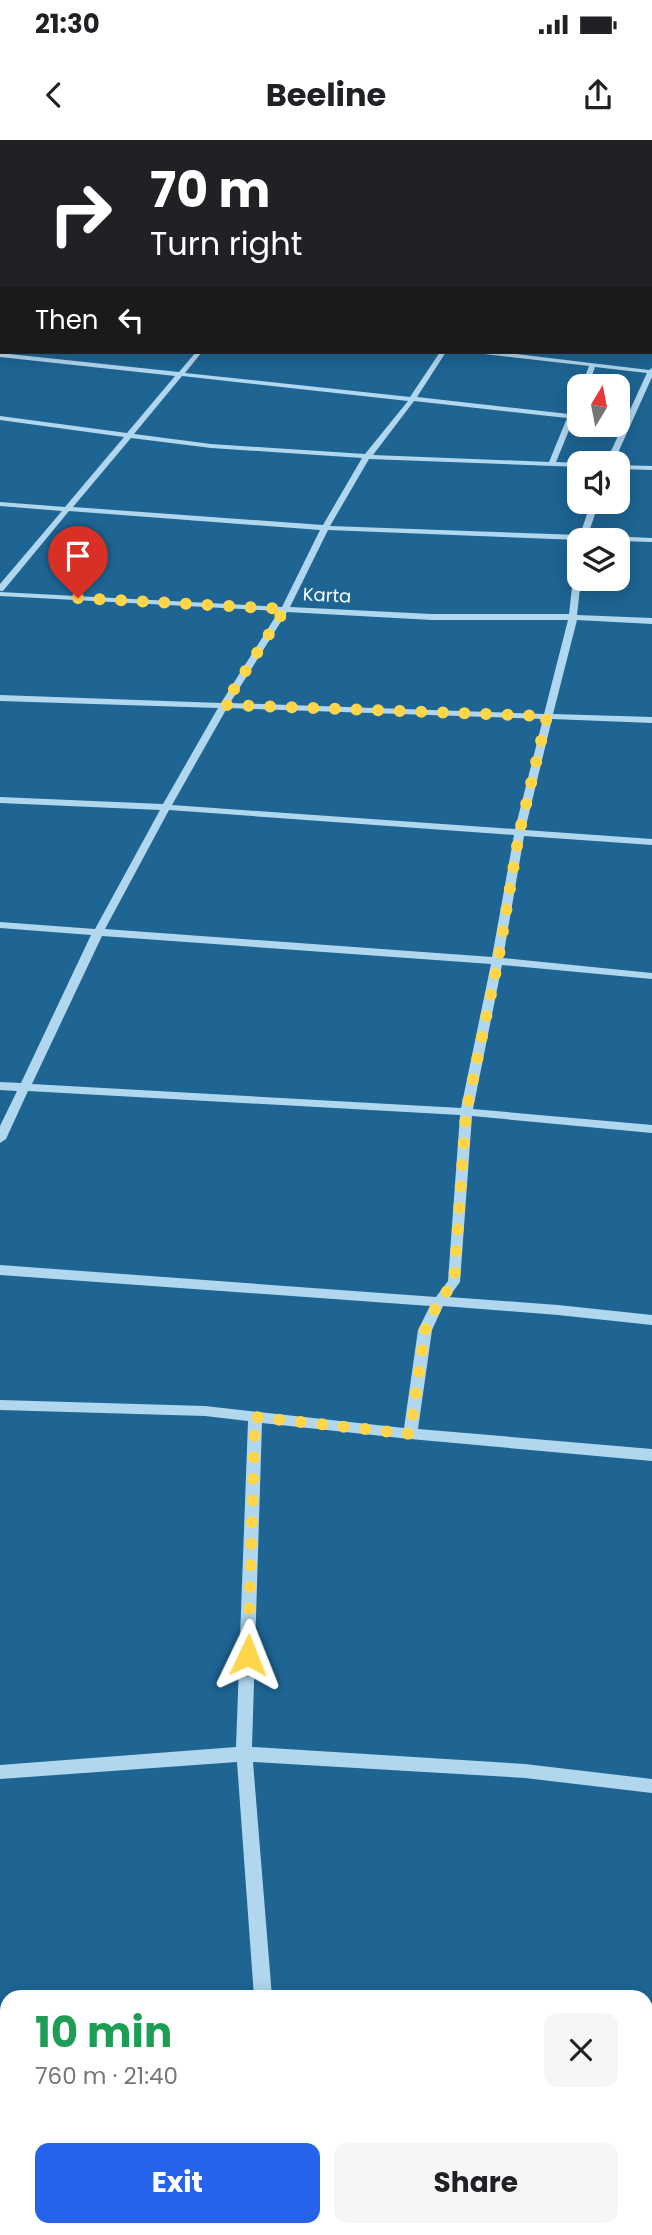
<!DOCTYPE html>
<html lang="en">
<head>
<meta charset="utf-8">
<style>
  body { margin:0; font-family:Poppins,sans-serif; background:#f6f6f6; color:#202124; height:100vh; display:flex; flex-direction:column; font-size:26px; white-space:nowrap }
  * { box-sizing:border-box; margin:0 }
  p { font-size:23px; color:#757577 }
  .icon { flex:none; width:38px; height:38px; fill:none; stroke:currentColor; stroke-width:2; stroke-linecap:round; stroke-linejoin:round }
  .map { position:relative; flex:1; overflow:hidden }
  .details { position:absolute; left:0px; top:1850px; width:653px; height:247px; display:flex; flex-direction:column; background:#fff; border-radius:21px 21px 0 0; box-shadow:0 4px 18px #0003 }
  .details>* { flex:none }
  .hud { position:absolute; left:0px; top:0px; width:653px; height:214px; box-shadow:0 4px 18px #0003; background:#202124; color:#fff; overflow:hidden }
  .needle { width:46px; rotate:10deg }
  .buttons { position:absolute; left:567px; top:234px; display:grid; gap:14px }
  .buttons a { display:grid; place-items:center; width:63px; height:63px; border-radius:14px; background:#fff; box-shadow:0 4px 18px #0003; font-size:35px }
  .pin { position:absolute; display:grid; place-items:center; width:60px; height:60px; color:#fff; margin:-72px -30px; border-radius:50% 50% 50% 0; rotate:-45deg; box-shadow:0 0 7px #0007 }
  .pin .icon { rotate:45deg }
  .me { position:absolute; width:77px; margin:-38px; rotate:2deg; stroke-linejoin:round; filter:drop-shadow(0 0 5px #0008) }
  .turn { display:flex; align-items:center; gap:24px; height:147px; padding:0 35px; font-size:32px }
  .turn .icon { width:91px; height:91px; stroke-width:2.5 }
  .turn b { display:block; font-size:49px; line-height:60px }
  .then { display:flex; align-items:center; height:66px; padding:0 35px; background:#0003; gap:14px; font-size:26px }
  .round { display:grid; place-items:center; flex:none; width:74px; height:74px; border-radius:14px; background:#f6f6f6 }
  .overview { display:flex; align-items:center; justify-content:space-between; height:119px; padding:0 35px }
  h1 { font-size:42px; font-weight:700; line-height:52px; color:#1e9e55 }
  .primary-button { display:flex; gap:14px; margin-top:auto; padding:14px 35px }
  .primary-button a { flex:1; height:80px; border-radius:14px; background:#2563eb; color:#fff; font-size:28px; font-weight:700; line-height:80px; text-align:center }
  .primary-button a+a { background:#f6f6f6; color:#202124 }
  .status { display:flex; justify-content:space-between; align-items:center; height:49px; padding:0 35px; background:#fff; direction:ltr }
  .status svg { height:19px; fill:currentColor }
  header { display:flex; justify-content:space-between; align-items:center; height:91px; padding:0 35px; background:#fff; font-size:32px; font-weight:700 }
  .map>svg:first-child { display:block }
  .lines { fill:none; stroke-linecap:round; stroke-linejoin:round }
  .minor { fill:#b1d7ee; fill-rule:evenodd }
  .route { stroke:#ffd54a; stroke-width:12; stroke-dasharray:0 21.6 }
  .labels { text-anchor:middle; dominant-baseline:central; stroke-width:5; stroke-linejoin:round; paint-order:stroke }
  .far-street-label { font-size:18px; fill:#fff; stroke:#1e6594 }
</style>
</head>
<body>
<div class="status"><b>21:30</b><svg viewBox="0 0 49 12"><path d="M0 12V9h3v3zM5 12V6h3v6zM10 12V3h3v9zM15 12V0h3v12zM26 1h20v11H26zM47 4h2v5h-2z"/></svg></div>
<header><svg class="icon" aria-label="back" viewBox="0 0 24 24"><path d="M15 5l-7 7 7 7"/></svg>Beeline<svg class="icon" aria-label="share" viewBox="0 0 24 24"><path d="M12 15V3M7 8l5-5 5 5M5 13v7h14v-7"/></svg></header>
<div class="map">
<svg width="652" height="2095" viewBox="0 0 652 2095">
  <rect width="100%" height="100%" fill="#1e6594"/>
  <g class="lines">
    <g class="minor">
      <path d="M 33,0 L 39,0 L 33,2 Z"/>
      <path d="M 210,0 L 216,0 L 209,2 Z"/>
      <path d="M 382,0 L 388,0 L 381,2 Z"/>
      <rect x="651" y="11" width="1" height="4"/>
      <rect x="0" y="20" width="2" height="4"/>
      <path d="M 2,41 L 2,46 L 0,47 L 0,42 Z"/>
      <rect x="651" y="46" width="1" height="4"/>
      <rect x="0" y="73" width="2" height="4"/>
      <rect x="651" y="77" width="1" height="4"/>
      <rect x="0" y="100" width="2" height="4"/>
      <rect x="651" y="108" width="1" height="5"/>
      <rect x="0" y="131" width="2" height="4"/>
      <rect x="651" y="143" width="1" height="4"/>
      <path d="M 0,161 L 2,162 L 2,166 L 0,165 Z"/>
      <rect x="651" y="199" width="1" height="5"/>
      <path d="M 196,212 L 202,212 L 185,233 L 410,257 L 440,212 L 446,212 L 417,257 L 569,274 L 576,258 L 579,256 L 579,266 L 556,322 L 582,323 L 579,324 L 579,327 L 369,319 L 330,386 L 580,395 L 591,362 L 599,362 L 588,395 L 652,398 L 652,402 L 586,400 L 579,401 L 579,403 L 579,400 L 328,390 L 290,467 L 432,474 L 569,474 L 575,421 L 579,419 L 579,439 L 581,439 L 577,475 L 652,478 L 652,484 L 577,480 L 553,574 L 652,577 L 652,583 L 552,579 L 525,690 L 652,699 L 652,705 L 524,696 L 503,818 L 652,833 L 652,839 L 502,825 L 473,969 L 652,985 L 652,993 L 472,976 L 460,1142 L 449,1157 L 558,1165 L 652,1175 L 652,1185 L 558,1175 L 443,1166 L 432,1190 L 418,1289 L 652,1309 L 652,1321 L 410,1299 L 262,1283 L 252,1607 L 525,1624 L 652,1639 L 652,1653 L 525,1638 L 253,1622 L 272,1857 L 254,1857 L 237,1622 L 0,1639 L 0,1625 L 236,1607 L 248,1281 L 205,1276 L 0,1270 L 0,1260 L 205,1266 L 404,1288 L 418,1190 L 430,1166 L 0,1135 L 0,1125 L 436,1157 L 448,1141 L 460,975 L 28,951 L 6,999 L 0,1003 L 0,986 L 17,951 L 0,950 L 0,942 L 21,943 L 91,795 L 0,788 L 0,782 L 95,789 L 160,670 L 0,663 L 0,657 L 163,664 L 218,568 L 0,561 L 0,555 L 221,563 L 279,471 L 0,456 L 0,452 L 282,467 L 320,390 L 69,371 L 3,451 L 0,451 L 0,444 L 62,371 L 0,366 L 0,362 L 65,367 L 124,297 L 0,280 L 0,276 L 127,293 L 175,236 L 0,217 L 0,213 L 179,232 ZM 182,236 L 408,261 L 365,314 L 211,304 L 134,294 ZM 414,261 L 567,278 L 549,322 L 373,315 ZM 131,298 L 211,308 L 362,318 L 323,385 L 73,367 ZM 287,472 L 432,480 L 568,480 L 544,574 L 230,563 ZM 227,568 L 543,579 L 515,689 L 172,665 ZM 169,670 L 514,695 L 492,817 L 105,789 ZM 102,796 L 491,824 L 461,968 L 32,944 Z"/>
      <path d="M 481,212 L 499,212 L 649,230 L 652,228 L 652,237 L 613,324 L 605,324 L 647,233 L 595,227 L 588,247 L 581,247 L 589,226 L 484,214 Z"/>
      <path d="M 618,325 L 652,326 L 652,330 L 618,329 Z"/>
      <path d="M 646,2045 L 652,2046 L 652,2066 L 646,2064 Z"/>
      <path d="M 24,2090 L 68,2090 L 66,2095 L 21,2095 Z"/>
      <path d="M 274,2090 L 293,2090 L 295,2095 L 275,2095 Z"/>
    </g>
  </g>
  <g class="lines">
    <path class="route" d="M 78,458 L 285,469 L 224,565 L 547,576 L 519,694 L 498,821 L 466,972 L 454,1142 L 438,1163 L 425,1190 L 410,1294 L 255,1277 L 248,1515"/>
  </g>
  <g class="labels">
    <g class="far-street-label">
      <text transform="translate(327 455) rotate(3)">Karta</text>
    </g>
  </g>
</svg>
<div class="buttons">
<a><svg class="needle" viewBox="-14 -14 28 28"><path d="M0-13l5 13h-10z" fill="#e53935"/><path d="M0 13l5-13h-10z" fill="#757577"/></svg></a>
<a><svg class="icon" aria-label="sound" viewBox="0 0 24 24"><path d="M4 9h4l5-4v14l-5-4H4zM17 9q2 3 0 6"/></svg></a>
<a><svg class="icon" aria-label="layers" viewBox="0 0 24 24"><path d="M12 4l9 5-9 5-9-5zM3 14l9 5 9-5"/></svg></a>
</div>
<div class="pin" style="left:78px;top:458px;background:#d93025"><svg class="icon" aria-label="arrive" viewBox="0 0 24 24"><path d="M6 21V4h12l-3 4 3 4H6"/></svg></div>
<svg class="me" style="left:248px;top:1515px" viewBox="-20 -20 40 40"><path d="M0-17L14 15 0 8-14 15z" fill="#ffd54a" stroke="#fff" stroke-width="4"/></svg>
<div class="hud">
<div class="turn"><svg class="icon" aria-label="right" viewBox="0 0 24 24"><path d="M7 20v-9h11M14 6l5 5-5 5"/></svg><div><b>70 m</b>Turn right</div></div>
<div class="then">Then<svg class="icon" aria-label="left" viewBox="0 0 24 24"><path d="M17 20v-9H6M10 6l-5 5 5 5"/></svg></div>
</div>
<section class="details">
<div class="overview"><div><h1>10 min</h1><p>760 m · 21:40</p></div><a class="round"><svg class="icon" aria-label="close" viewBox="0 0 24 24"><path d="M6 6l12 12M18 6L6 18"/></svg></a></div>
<div class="primary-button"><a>Exit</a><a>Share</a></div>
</section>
</div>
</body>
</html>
